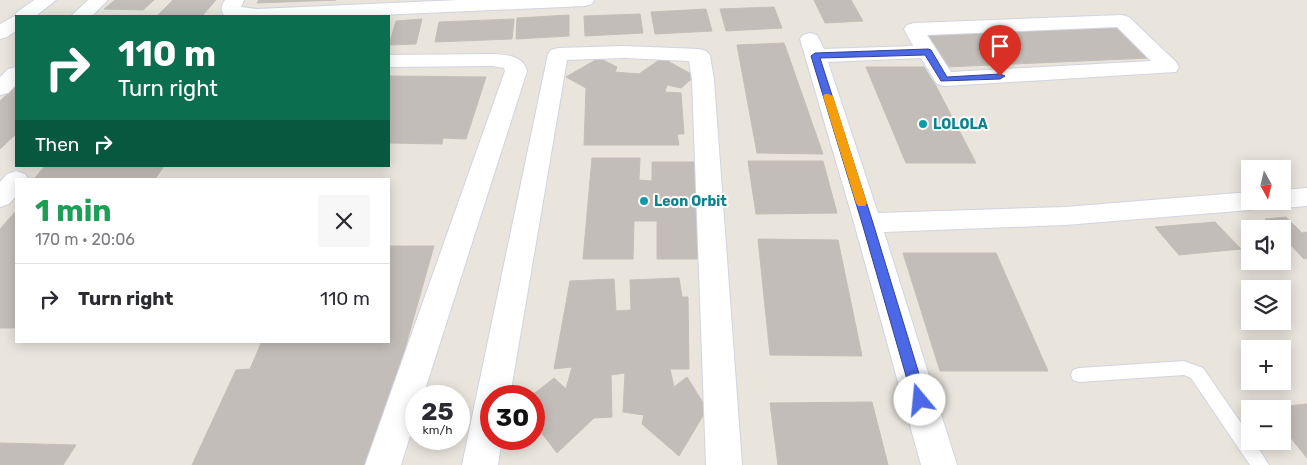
<!DOCTYPE html>
<html lang="en">
<head>
<meta charset="utf-8">
<style>
  body { margin:0; font-family:Rubik,sans-serif; background:#f7f7f7; color:#2b2b33; height:100vh; display:flex; flex-direction:column; font-size:19px; white-space:nowrap }
  * { box-sizing:border-box; margin:0 }
  p { font-size:16px; color:#7c7c81 }
  .icon { flex:none; width:28px; height:28px; fill:none; stroke:currentColor; stroke-width:2; stroke-linecap:round; stroke-linejoin:round }
  .map { position:relative; flex:1; overflow:hidden }
  .sheet { position:absolute; left:15px; top:178px; width:375px; height:165px; display:flex; flex-direction:column; background:#fff; border-radius:0px; box-shadow:0 2px 12px #0003 }
  .sheet>* { flex:none }
  .banner { position:absolute; left:15px; top:15px; width:375px; height:152px; border-radius:0px; box-shadow:0 2px 12px #0003; background:#0b6e4f; color:#fff; overflow:hidden }
  .needle { width:32px; rotate:172deg }
  .fabs { position:absolute; left:1241px; top:160px; display:grid; gap:10px }
  .fabs a { display:grid; place-items:center; width:50px; height:50px; border-radius:0px; background:#fff; box-shadow:0 2px 12px #0003; font-size:25px }
  .speed { position:absolute; left:405px; top:385px; display:flex; gap:10px; font-size:25px; font-weight:700; text-align:center }
  .speed>* { display:grid; place-content:center; width:65px; height:65px; border-radius:50%; background:#fff; box-shadow:0 2px 12px #0003; line-height:1 }
  .speed small { font-size:12px; font-weight:400 }
  .speed .limit { border:8px solid #d22; background:#fff; color:#111 }
  .pin { position:absolute; display:grid; place-items:center; width:42px; height:42px; color:#fff; margin:-51px -21px; border-radius:50% 50% 50% 0; rotate:-45deg; box-shadow:0 0 5px #0007 }
  .pin .icon { rotate:45deg }
  .me { position:absolute; width:55px; margin:-28px; rotate:343deg; stroke-linejoin:round; filter:drop-shadow(0 0 4px #0008) }
  .turn { display:flex; align-items:center; gap:18px; height:105px; padding:0 20px; font-size:22px }
  .turn .icon { width:65px; height:65px; stroke-width:2.5 }
  .turn b { display:block; font-size:35px; line-height:42px }
  .then { display:flex; align-items:center; height:48px; padding:0 20px; background:#0003; gap:10px; font-size:19px }
  .round { display:grid; place-items:center; flex:none; width:52px; height:52px; border-radius:0px; background:#f7f7f7 }
  .overview { display:flex; align-items:center; justify-content:space-between; height:85px; padding:0 20px }
  h1 { font-size:30px; font-weight:700; line-height:38px; color:#1e9e55 }
  ul { padding:0; list-style:none }
  li { display:flex; align-items:center; gap:15px; height:70px; padding:0 20px; border-top:1px solid #e1e1e2 }
  li div { flex:1 }
  li b { display:block; font-size:19px }
  li em { font-style:normal }
  .map>svg:first-child { display:block }
  .building { fill:#c2bdb8; stroke:#c4bfb6 }
  .lines { fill:none; stroke-linecap:round; stroke-linejoin:round }
  .service-casing { stroke:#d1d4e0; stroke-width:2 }
  .minor-casing { stroke:#d1d4e0; stroke-width:2 }
  .service { fill:#fff; fill-rule:evenodd }
  .minor { fill:#fff; fill-rule:evenodd }
  .route { fill:#4b68e7; stroke:#314496 }
  .slow { fill:#f59e0b }
  .culture-dot { fill:#0f9aa8; stroke:#fff; stroke-width:2 }
  .labels { text-anchor:middle; dominant-baseline:central; stroke-width:4; stroke-linejoin:round; paint-order:stroke }
  .culture-label { font-size:14px; font-weight:bold; fill:#0d838f; stroke:#fff; text-anchor:start }
</style>
</head>
<body>
<div class="map">
<svg width="1307" height="465" viewBox="0 0 1307 465">
  <rect width="100%" height="100%" fill="#e9e4dc"/>
  <g class="building">
    <path d="M 115,0 L 154,0 L 143,10 L 104,9 Z"/>
    <path d="M 173,0 L 216,0 L 202,16 L 157,16 Z"/>
    <path d="M 259,0 L 336,0 L 257,3 Z"/>
    <path d="M 814,0 L 851,0 L 863,21 L 825,23 Z"/>
    <path d="M 774,7 L 782,28 L 726,31 L 720,9 Z"/>
    <path d="M 706,9 L 712,31 L 655,34 L 651,12 Z"/>
    <path d="M 640,14 L 643,33 L 585,36 L 584,16 Z"/>
    <path d="M 569,15 L 569,36 L 516,39 L 517,18 Z"/>
    <path d="M 422,19 L 416,44 L 389,45 L 396,21 Z"/>
    <path d="M 514,19 L 512,39 L 435,42 L 439,22 Z"/>
    <path d="M 1118,26 L 1149,58 L 946,67 L 926,34 Z"/>
    <path d="M 784,43 L 823,154 L 757,153 L 737,45 Z"/>
    <path d="M 599,58 L 617,67 L 615,72 L 639,74 L 662,58 L 695,76 L 681,88 L 667,85 L 665,92 L 681,93 L 684,134 L 677,134 L 679,145 L 584,145 L 586,88 L 566,77 Z"/>
    <path d="M 866,67 L 924,67 L 936,86 L 976,163 L 906,163 Z"/>
    <path d="M 389,76 L 486,77 L 466,139 L 443,138 L 442,144 L 389,143 Z"/>
    <path d="M 16,86 L 16,134 L 0,149 L 0,101 Z"/>
    <path d="M 592,158 L 640,158 L 639,180 L 652,181 L 652,162 L 698,162 L 704,259 L 657,259 L 657,221 L 634,221 L 633,259 L 583,259 Z"/>
    <path d="M 748,161 L 823,161 L 837,213 L 756,214 Z"/>
    <path d="M 45,166 L 164,166 L 155,179 L 34,179 Z"/>
    <path d="M 16,211 L 16,328 L 0,328 L 0,229 Z"/>
    <path d="M 1286,217 L 1302,233 L 1307,232 L 1307,258 L 1304,259 L 1282,236 L 1282,229 L 1275,229 L 1265,219 Z"/>
    <path d="M 1215,222 L 1241,249 L 1179,255 L 1155,227 Z"/>
    <path d="M 758,239 L 838,240 L 862,356 L 770,355 Z"/>
    <path d="M 389,246 L 434,246 L 372,465 L 192,465 L 236,370 L 250,369 L 262,341 L 389,341 Z"/>
    <path d="M 903,253 L 996,253 L 1048,371 L 940,371 Z"/>
    <path d="M 679,278 L 682,297 L 688,297 L 689,369 L 670,369 L 674,387 L 687,377 L 707,409 L 679,456 L 642,424 L 644,415 L 623,412 L 625,373 L 611,375 L 612,417 L 594,418 L 557,453 L 534,423 L 534,396 L 531,396 L 554,378 L 566,389 L 572,367 L 554,369 L 570,281 L 614,279 L 616,311 L 631,310 L 630,280 Z"/>
    <path d="M 872,402 L 888,465 L 778,465 L 770,403 Z"/>
    <path d="M 1307,404 L 1307,458 L 1282,427 L 1282,409 L 1268,408 Z"/>
    <path d="M 0,443 L 76,445 L 63,465 L 0,465 Z"/>
  </g>
  <g class="lines">
    <defs>
      <path id="service" d="M 1184,361 L 1203,368 L 1250,436 L 1250,441 L 1254,441 L 1269,465 L 1250,465 L 1191,378 L 1184,375 L 1079,382 L 1073,380 L 1071,375 L 1073,370 L 1079,368 Z"/>
      <g id="minor">
        <path d="M 34,0 L 56,0 L 36,16 L 16,16 L 16,31 L 7,37 L 0,39 L 0,24 L 15,16 L 17,12 Z"/>
        <path d="M 88,0 L 108,0 L 92,16 L 71,16 Z"/>
        <path d="M 225,0 L 244,0 L 241,7 L 257,9 L 459,0 L 594,0 L 592,4 L 585,6 L 357,16 L 225,16 C 220,11 221,6 225,0 Z"/>
        <path d="M 1122,15 L 1129,17 L 1176,62 L 1179,67 L 1176,72 L 945,86 L 937,84 L 921,58 L 828,62 L 878,213 L 1065,207 L 1250,192 L 1250,201 L 1263,201 L 1259,207 L 1250,210 L 1065,225 L 884,232 L 957,465 L 921,465 L 854,223 L 800,39 L 803,35 L 810,33 L 817,35 L 824,49 L 913,46 L 904,29 L 907,25 L 914,23 ZM 1117,27 L 1151,61 L 951,72 L 927,35 Z"/>
        <path d="M 624,46 L 699,49 L 706,51 L 710,55 L 714,80 L 742,465 L 706,465 L 692,80 L 689,61 L 624,58 L 567,60 L 510,396 L 491,396 L 491,439 L 502,439 L 498,465 L 462,465 L 548,54 L 551,50 L 558,48 Z"/>
        <path d="M 493,54 C 507,55 523,55 527,71 L 423,396 L 416,396 L 416,417 L 401,465 L 365,465 L 505,71 L 504,68 L 493,66 L 389,67 L 389,55 Z"/>
        <path d="M 16,67 L 16,85 L 8,93 L 0,95 L 0,77 L 8,69 Z"/>
        <path d="M 16,171 L 25,174 L 28,179 L 16,179 L 16,196 L 9,204 L 0,207 L 0,182 L 7,174 Z"/>
        <path d="M 1307,188 L 1307,206 L 1282,208 L 1273,205 L 1270,201 L 1282,201 L 1282,190 Z"/>
      </g>
    </defs>
    <use href="#service" class="service-casing"/>
    <use href="#minor" class="minor-casing"/>
    <use href="#service" class="service"/>
    <use href="#minor" class="minor"/>
  </g>
  <path class="route" d="M 928,49 L 931,50 L 947,77 L 1000,74 L 1005,76 L 1000,79 L 941,81 L 925,55 L 820,58 L 873,223 L 927,400 L 925,404 L 920,406 L 915,404 L 913,400 L 862,223 L 811,56 L 815,53 Z"/>
  <path class="slow" d="M 825,94 L 828,94 L 833,96 L 867,203 L 865,206 L 858,206 L 856,203 L 823,96 Z"/>
  <g class="culture-dot">
    <circle cx="923" cy="124" r="5"/>
    <circle cx="644" cy="201" r="5"/>
  </g>
  <g class="labels">
    <g class="culture-label">
      <text x="933" y="124">LOLOLA</text>
      <text x="654" y="201">Leon Orbit</text>
    </g>
  </g>
</svg>
<div class="fabs">
<a><svg class="needle" viewBox="-14 -14 28 28"><path d="M0-13l5 13h-10z" fill="#e53935"/><path d="M0 13l5-13h-10z" fill="#7c7c81"/></svg></a>
<a><svg class="icon" aria-label="sound" viewBox="0 0 24 24"><path d="M4 9h4l5-4v14l-5-4H4zM17 9q2 3 0 6"/></svg></a>
<a><svg class="icon" aria-label="layers" viewBox="0 0 24 24"><path d="M12 4l9 5-9 5-9-5zM3 14l9 5 9-5"/></svg></a>
<a>+</a>
<a>−</a>
</div>
<div class="speed"><div>25<small>km/h</small></div><div class="limit">30</div></div>
<div class="pin" style="left:1000px;top:76px;background:#d93025"><svg class="icon" aria-label="arrive" viewBox="0 0 24 24"><path d="M6 21V4h12l-3 4 3 4H6"/></svg></div>
<svg class="me" style="left:920px;top:400px" viewBox="-20 -20 40 40"><circle r="19" fill="#fff"/><path d="M0-13L10 11 0 6-10 11z" fill="#4b68e7"/></svg>
<div class="banner">
<div class="turn"><svg class="icon" aria-label="right" viewBox="0 0 24 24"><path d="M7 20v-9h11M14 6l5 5-5 5"/></svg><div><b>110 m</b>Turn right</div></div>
<div class="then">Then<svg class="icon" aria-label="right" viewBox="0 0 24 24"><path d="M7 20v-9h11M14 6l5 5-5 5"/></svg></div>
</div>
<section class="sheet">
<div class="overview"><div><h1>1 min</h1><p>170 m · 20:06</p></div><a class="round"><svg class="icon" aria-label="close" viewBox="0 0 24 24"><path d="M6 6l12 12M18 6L6 18"/></svg></a></div>
<ul>
<li><svg class="icon" aria-label="right" viewBox="0 0 24 24"><path d="M7 20v-9h11M14 6l5 5-5 5"/></svg><div><b>Turn right</b></div><em>110 m</em></li>
</ul>
</section>
</div>
</body>
</html>
